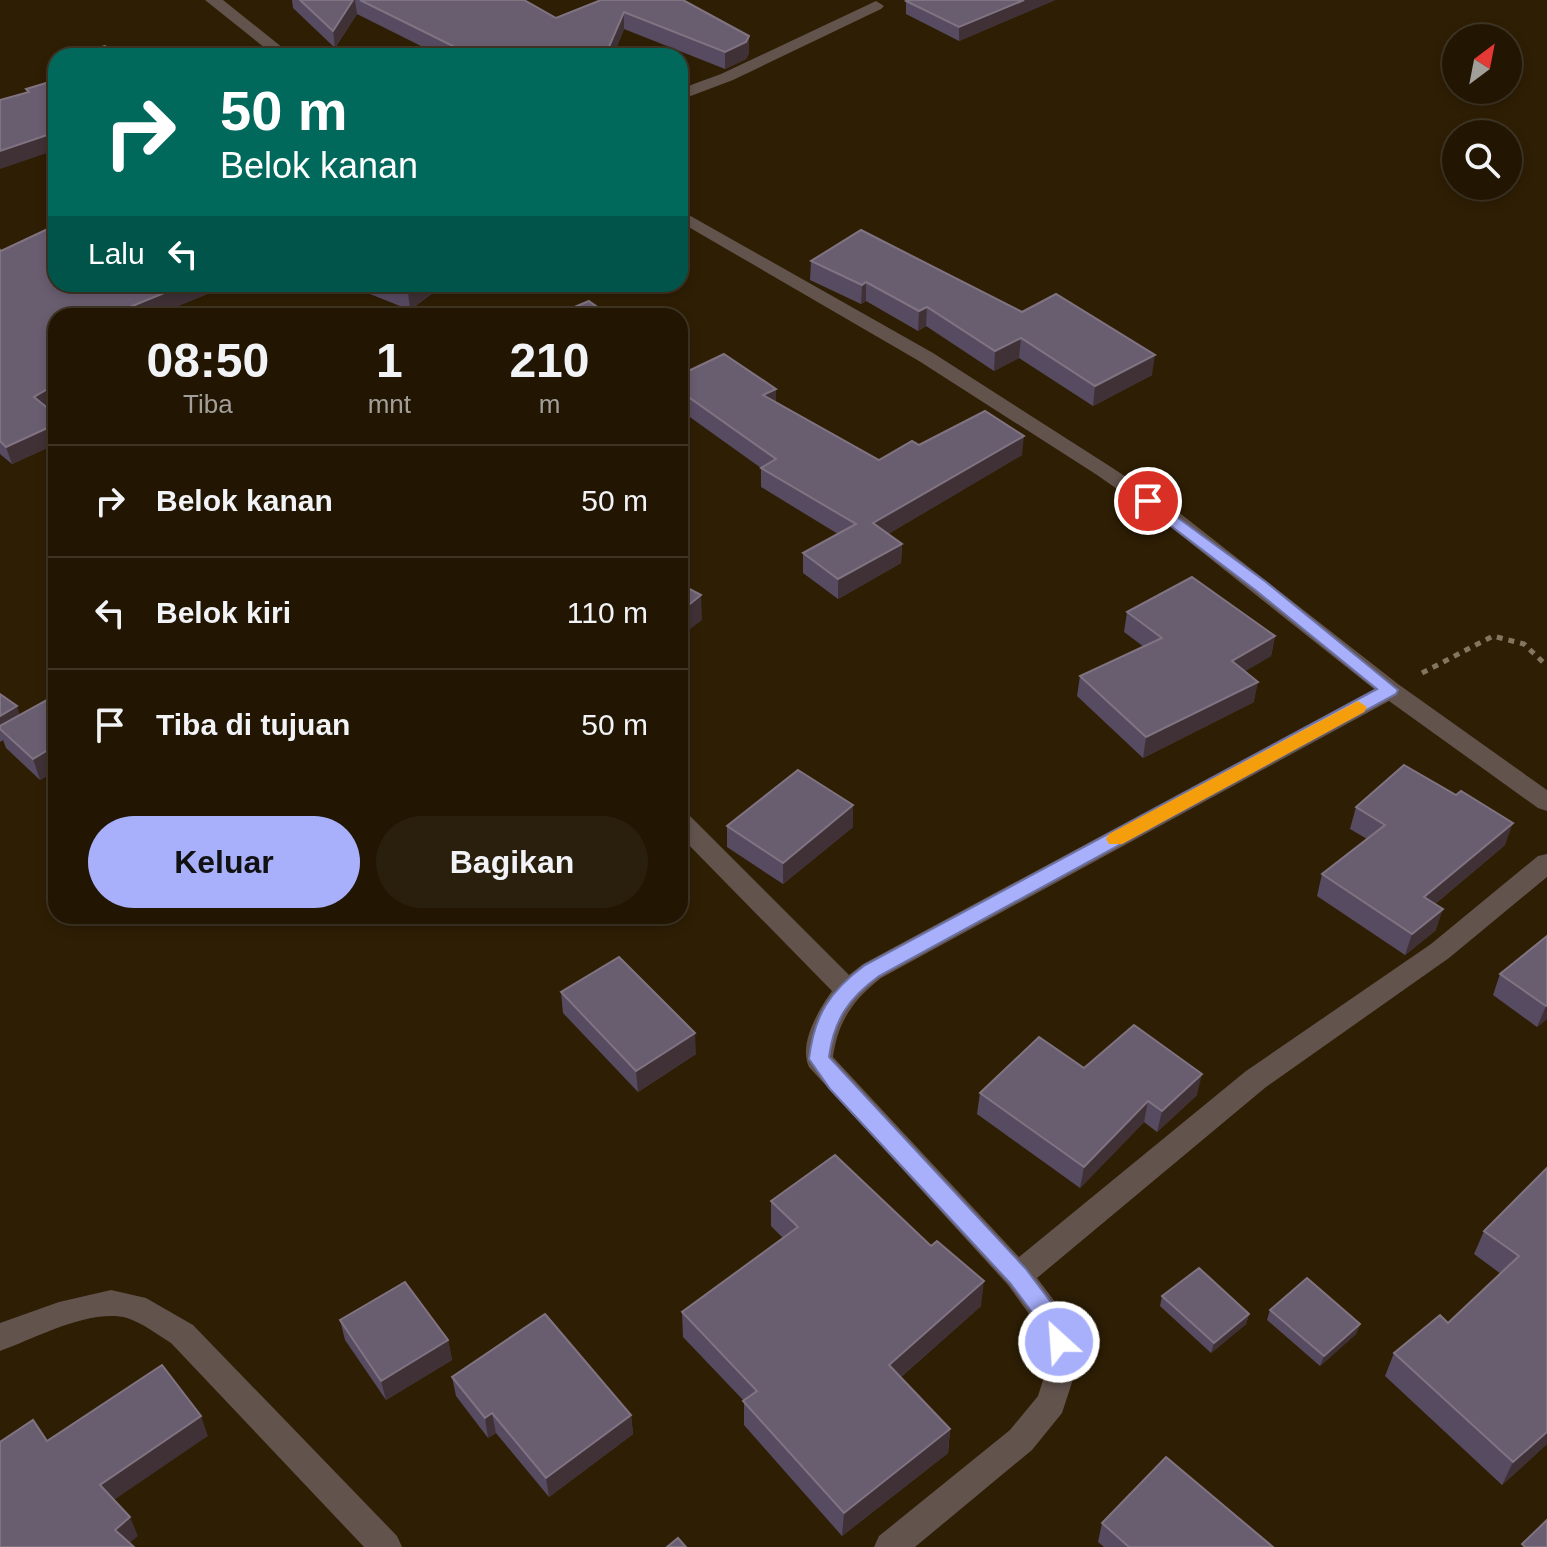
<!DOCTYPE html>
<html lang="id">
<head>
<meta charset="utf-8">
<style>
  body { margin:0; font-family:Arial,sans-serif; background:#2a1f0d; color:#f1f3f6; height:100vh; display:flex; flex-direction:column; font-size:30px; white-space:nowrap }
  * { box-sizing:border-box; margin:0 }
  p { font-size:26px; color:#a29f9a }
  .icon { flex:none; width:44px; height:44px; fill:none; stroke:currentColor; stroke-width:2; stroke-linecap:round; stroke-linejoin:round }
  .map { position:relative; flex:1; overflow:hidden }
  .panel { position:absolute; left:48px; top:308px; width:640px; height:616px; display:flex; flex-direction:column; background:#221603; border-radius:24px; box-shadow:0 4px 12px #0003,0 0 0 2px #3f3525 }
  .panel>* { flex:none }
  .banner { position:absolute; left:48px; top:48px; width:640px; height:244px; border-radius:24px; box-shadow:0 4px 12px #0003,0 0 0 2px #3f3525; background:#00695c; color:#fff; overflow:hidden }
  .needle { width:52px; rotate:32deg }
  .buttons { position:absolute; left:1442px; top:24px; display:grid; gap:16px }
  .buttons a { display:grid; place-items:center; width:80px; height:80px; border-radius:50%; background:#221603; box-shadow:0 4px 12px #0003,0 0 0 2px #3f3525; font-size:40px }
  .pin { position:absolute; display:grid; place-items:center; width:68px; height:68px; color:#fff; margin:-34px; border:4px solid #fff; border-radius:50%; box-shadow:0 2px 8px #0007 }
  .me { position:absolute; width:88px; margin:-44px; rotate:334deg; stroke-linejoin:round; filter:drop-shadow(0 0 6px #0008) }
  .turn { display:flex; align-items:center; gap:28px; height:168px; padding:0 40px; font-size:36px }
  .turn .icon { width:104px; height:104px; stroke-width:2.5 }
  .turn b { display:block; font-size:56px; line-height:68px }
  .then { display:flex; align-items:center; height:76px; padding:0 40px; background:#0003; gap:16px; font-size:30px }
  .eta { display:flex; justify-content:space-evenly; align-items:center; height:136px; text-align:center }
  .eta b { font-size:48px; font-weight:700; line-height:56px }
  .action { display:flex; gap:16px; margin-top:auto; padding:16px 40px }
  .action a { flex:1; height:92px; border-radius:48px; background:#a8b0fc; color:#111; font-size:32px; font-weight:700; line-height:92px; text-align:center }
  .action a+a { background:#2a1f0d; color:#f1f3f6 }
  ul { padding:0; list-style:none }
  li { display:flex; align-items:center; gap:24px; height:112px; padding:0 40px; border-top:2px solid #3f3525 }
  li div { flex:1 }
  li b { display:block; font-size:30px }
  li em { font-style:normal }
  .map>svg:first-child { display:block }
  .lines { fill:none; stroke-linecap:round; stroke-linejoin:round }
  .path { stroke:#837660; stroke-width:5; stroke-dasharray:6 6; stroke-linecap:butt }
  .street { fill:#62534d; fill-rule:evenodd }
  .wall { fill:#574b62 }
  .shaded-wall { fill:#3f3136 }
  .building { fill:#695d70; stroke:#807482; stroke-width:2 }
  .route { fill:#a8b0fc; stroke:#6d72a4; stroke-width:2 }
  .slow { fill:#f59e0b }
</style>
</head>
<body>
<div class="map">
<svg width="1547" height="1547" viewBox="0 0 1547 1547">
  <rect width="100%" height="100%" fill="#2e1e04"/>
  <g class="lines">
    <path class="path" d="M 1422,673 L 1493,636 L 1524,644 L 1547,666"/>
    <g class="street">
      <path d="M 205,0 L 223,0 L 293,56 L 275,56 Z"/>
      <path d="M 876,1 L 884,6 L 881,9 L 733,80 L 680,100 L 680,89 L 721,74 Z"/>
      <path d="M 379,46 L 414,53 L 416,56 L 345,56 L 347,53 Z"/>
      <path d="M 680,210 L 933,353 L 1111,467 L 1177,511 L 1398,684 L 1547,790 L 1547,811 L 1538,808 L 1389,701 L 881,978 C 853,1000 838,1021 833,1057 L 1019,1257 L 1246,1071 L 1431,944 L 1538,856 L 1547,854 L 1547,877 L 1449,958 L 1266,1087 L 1037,1278 L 1065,1315 L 1079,1361 L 1062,1413 L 1032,1450 L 915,1547 L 874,1547 L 879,1536 L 1010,1430 L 1038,1396 L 1049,1361 L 1040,1329 L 1008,1285 L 809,1067 C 798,1044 819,1009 832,991 L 680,836 L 680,812 L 689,815 L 849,975 L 863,964 L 1374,689 L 1163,521 L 1097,475 L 919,361 L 680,222 Z"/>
      <path d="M 111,1290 L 146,1298 L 193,1325 L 397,1536 L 402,1547 L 364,1547 L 171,1343 C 158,1335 143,1323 127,1318 C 90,1308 34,1339 0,1351 L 0,1323 L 59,1302 Z"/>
    </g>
  </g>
  <g class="wall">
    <path d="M 292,0 L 524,0 L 556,18 L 601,0 L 749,53 L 746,59 L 725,69 L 624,29 L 613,56 L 441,56 L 357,14 L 335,48 L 293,8 Z"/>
    <path d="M 1055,0 L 959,41 L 906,14 L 906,1 Z"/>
    <path d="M 0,250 L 1,251 L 231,284 L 154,316 L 56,316 L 56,404 L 49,409 L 56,415 L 56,444 L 12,464 L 0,454 Z"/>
    <path d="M 811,261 L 1022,312 L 1152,375 L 1093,406 L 1019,358 L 994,371 L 926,326 L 918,331 L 866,301 L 861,304 L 810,280 Z"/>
    <path d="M 345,284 L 445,284 L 410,310 Z"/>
    <path d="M 680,375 L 776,402 L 879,460 L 919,445 L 1022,455 L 888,534 L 902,544 L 901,563 L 838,599 L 803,573 L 803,553 L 838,534 L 761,487 L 761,468 L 680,410 Z"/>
    <path d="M 1127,612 L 1275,636 L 1271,656 L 1245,671 L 1254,702 L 1143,758 L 1077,696 L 1080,676 L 1144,647 L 1124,632 Z"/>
    <path d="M 0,694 L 20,715 L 56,695 L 56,771 L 40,780 L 6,748 L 3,740 L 0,742 Z"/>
    <path d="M 853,805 L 853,827 L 783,884 L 727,847 L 727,826 Z"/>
    <path d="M 1356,807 L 1505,845 L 1435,904 L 1436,930 L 1405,955 L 1317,896 L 1322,874 L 1367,839 L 1350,829 Z"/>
    <path d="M 1547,936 L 1547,1019 L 1537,1027 L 1493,995 L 1500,974 Z"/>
    <path d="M 561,992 L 696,1054 L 638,1092 L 563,1013 Z"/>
    <path d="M 1084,1068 L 1197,1095 L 1157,1132 L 1144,1122 L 1080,1188 L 977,1114 L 980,1093 Z"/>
    <path d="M 1547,1168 L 1547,1444 L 1502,1485 L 1385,1376 L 1394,1353 L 1448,1323 L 1501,1274 L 1474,1254 L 1484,1231 Z"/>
    <path d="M 771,1201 L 981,1306 L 901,1377 L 950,1429 L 948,1453 L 842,1536 L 744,1425 L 744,1401 L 683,1337 L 682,1312 L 783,1238 L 771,1226 Z"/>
    <path d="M 1162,1296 L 1249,1314 L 1246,1324 L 1211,1353 L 1160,1306 Z"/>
    <path d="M 1270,1310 L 1360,1324 L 1356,1334 L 1320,1366 L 1267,1320 Z"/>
    <path d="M 340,1320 L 448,1340 L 452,1360 L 386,1400 L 345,1340 Z"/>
    <path d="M 452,1377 L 631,1415 L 633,1434 L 549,1497 L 496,1433 L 488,1438 L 456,1396 Z"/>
    <path d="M 1102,1523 L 1273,1547 L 1104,1547 L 1098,1542 Z"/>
  </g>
  <g class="shaded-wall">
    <path d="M 353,0 L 355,0 L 357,14 L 335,48 L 333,31 Z"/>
    <path d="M 1024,0 L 1055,0 L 959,41 L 959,27 Z"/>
    <path d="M 624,12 L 624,29 L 613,56 L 605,56 Z"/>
    <path d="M 749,36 L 749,53 L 746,59 L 725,69 L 725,52 Z"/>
    <path d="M 56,132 L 56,150 L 0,169 L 0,151 Z"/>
    <path d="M 866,282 L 866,301 L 861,304 L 862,285 Z"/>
    <path d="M 186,284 L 231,284 L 154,316 L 108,316 Z"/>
    <path d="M 419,284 L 445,284 L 410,310 L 408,292 Z"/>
    <path d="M 927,307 L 926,326 L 918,331 L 919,311 Z"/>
    <path d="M 1021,338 L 1019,358 L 994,371 L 995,351 Z"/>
    <path d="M 1155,355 L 1152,375 L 1093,406 L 1095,386 Z"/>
    <path d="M 56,384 L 56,404 L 39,414 L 34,397 Z"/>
    <path d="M 776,389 L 776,408 L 763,395 Z"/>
    <path d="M 56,424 L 56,444 L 12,464 L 6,447 Z"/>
    <path d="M 1024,436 L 1022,455 L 873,543 L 873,523 Z"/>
    <path d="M 902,544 L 901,563 L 838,599 L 838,579 Z"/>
    <path d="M 701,595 L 702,620 L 680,637 L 680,612 Z"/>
    <path d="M 1275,636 L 1271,656 L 1228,681 L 1232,661 Z"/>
    <path d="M 1258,682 L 1254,702 L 1143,758 L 1146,737 Z"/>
    <path d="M 17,706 L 24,728 L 0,729 L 0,716 Z"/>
    <path d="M 56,745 L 56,771 L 40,780 L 33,759 Z"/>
    <path d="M 853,805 L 853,827 L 783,884 L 783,863 Z"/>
    <path d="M 1513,823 L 1505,845 L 1418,918 L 1424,897 Z"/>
    <path d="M 1443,909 L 1436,930 L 1405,955 L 1412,934 Z"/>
    <path d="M 1547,1005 L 1547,1019 L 1537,1027 L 1546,1006 Z"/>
    <path d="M 695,1033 L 696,1054 L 638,1092 L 636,1071 Z"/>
    <path d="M 1202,1074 L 1197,1095 L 1157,1132 L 1162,1111 Z"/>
    <path d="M 1148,1101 L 1144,1122 L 1080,1188 L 1084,1167 Z"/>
    <path d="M 984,1281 L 981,1306 L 887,1389 L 889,1365 Z"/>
    <path d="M 1249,1314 L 1246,1324 L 1211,1353 L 1214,1343 Z"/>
    <path d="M 1360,1324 L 1356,1334 L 1320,1366 L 1324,1356 Z"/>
    <path d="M 448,1340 L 452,1360 L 386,1400 L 381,1381 Z"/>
    <path d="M 492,1413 L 496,1433 L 488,1438 L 485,1418 Z"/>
    <path d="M 631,1415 L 633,1434 L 549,1497 L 546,1478 Z"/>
    <path d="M 201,1416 L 208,1436 L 108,1504 L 100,1485 Z"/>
    <path d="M 950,1429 L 948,1453 L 842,1536 L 844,1513 Z"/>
    <path d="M 1547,1432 L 1547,1444 L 1502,1485 L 1513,1462 Z"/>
    <path d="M 130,1517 L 138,1536 L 125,1547 L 115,1530 Z"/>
  </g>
  <g class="building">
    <path d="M 300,0 L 353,0 L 333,31 Z"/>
    <path d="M 360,0 L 524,0 L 556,18 L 601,0 L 683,0 L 749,36 L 746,42 L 725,52 L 624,12 L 605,56 L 473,56 Z"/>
    <path d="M 908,0 L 1024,0 L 959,27 L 906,1 Z"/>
    <path d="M 105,46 L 117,56 L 69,56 Z"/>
    <path d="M 390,51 L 397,56 L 375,56 Z"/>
    <path d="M 56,80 L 56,132 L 0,151 L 0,100 L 29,92 L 26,89 Z"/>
    <path d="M 56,225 L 56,284 L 186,284 L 108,316 L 56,316 L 56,384 L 34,397 L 56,415 L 56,424 L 6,447 L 0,441 L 0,250 L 1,251 Z"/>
    <path d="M 861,230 L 1022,312 L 1056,294 L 1155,355 L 1095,386 L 1021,338 L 995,351 L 927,307 L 919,311 L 866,282 L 862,285 L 811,261 Z"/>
    <path d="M 386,284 L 419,284 L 408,292 Z"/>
    <path d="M 589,301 L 610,316 L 553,316 Z"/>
    <path d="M 724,354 L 776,389 L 763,395 L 879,460 L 912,441 L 919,445 L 985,411 L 1024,436 L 873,523 L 902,544 L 838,579 L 803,553 L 856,524 L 761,468 L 776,459 L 680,391 L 680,375 Z"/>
    <path d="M 1192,577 L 1275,636 L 1232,661 L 1258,682 L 1146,737 L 1080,676 L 1162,638 L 1127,612 Z"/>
    <path d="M 680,584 L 701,595 L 680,612 Z"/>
    <path d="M 0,694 L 17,706 L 0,716 Z"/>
    <path d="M 56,695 L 56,745 L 33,759 L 0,729 L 0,726 Z"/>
    <path d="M 1404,765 L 1456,795 L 1461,791 L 1513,823 L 1424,897 L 1443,909 L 1412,934 L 1322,874 L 1385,825 L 1356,807 Z"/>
    <path d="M 798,770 L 853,805 L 783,863 L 727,826 Z"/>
    <path d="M 1547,936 L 1547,1005 L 1546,1006 L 1500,974 Z"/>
    <path d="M 619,957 L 695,1033 L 636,1071 L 561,992 Z"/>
    <path d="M 1134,1025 L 1202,1074 L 1162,1111 L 1148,1101 L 1084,1167 L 980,1093 L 1039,1037 L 1084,1068 Z"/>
    <path d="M 835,1155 L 931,1246 L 937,1241 L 984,1281 L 889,1365 L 950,1429 L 844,1513 L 743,1401 L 757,1391 L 682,1312 L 798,1227 L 771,1201 Z"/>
    <path d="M 1547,1168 L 1547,1432 L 1513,1462 L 1394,1353 L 1440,1315 L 1448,1323 L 1519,1256 L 1484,1231 Z"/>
    <path d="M 1199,1268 L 1249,1314 L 1214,1343 L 1162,1296 Z"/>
    <path d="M 1307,1278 L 1360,1324 L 1324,1356 L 1270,1310 Z"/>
    <path d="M 405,1282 L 448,1340 L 381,1381 L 340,1320 Z"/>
    <path d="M 545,1314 L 631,1415 L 546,1478 L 492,1413 L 485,1418 L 452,1377 Z"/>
    <path d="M 162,1365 L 201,1416 L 100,1485 L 130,1517 L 115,1530 L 134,1547 L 0,1547 L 0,1442 L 33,1420 L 47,1441 Z"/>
    <path d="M 1166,1457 L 1273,1547 L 1129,1547 L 1102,1523 Z"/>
    <path d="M 1547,1520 L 1547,1547 L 1525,1547 L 1522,1544 Z"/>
    <path d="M 678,1538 L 686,1547 L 667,1547 Z"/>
  </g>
  <path class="route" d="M 1148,496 L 1266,582 L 1398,690 L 1396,694 L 879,976 C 849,998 834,1019 829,1057 L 1026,1269 L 1062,1317 L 1070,1342 L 1067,1350 L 1059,1353 L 1051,1350 L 1044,1328 L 1010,1283 L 830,1089 L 809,1059 C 814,1015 830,991 865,965 L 1377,689 L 1254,589 L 1142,504 L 1140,501 Z"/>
  <path class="slow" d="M 1358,701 L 1367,707 L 1364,712 L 1122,844 L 1109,844 L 1106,839 L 1109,834 Z"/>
</svg>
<div class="buttons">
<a><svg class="needle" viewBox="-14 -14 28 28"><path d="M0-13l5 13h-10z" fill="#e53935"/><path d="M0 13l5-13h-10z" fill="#a29f9a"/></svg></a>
<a><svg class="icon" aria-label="search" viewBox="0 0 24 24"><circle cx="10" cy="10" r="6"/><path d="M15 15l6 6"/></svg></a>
</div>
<div class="pin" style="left:1148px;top:501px;background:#d93025"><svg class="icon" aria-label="arrive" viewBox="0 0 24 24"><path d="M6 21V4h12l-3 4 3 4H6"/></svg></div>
<svg class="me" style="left:1059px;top:1342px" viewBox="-20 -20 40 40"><circle r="17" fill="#a8b0fc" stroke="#fff" stroke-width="3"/><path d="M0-11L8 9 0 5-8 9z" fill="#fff"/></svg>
<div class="banner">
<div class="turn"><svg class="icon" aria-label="right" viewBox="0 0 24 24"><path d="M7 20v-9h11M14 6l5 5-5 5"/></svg><div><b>50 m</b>Belok kanan</div></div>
<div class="then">Lalu<svg class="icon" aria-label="left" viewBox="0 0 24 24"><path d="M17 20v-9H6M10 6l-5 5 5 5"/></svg></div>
</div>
<section class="panel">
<div class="eta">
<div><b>08:50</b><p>Tiba</p></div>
<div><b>1</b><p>mnt</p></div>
<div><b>210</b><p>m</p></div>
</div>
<ul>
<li><svg class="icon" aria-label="right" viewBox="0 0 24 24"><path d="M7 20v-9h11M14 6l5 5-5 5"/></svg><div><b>Belok kanan</b></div><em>50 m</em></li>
<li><svg class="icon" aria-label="left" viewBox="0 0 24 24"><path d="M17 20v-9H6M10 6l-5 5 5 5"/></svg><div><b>Belok kiri</b></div><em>110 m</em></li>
<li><svg class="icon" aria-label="arrive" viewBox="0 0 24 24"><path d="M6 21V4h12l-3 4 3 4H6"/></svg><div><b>Tiba di tujuan</b></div><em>50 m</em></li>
</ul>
<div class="action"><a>Keluar</a><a>Bagikan</a></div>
</section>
</div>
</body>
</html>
